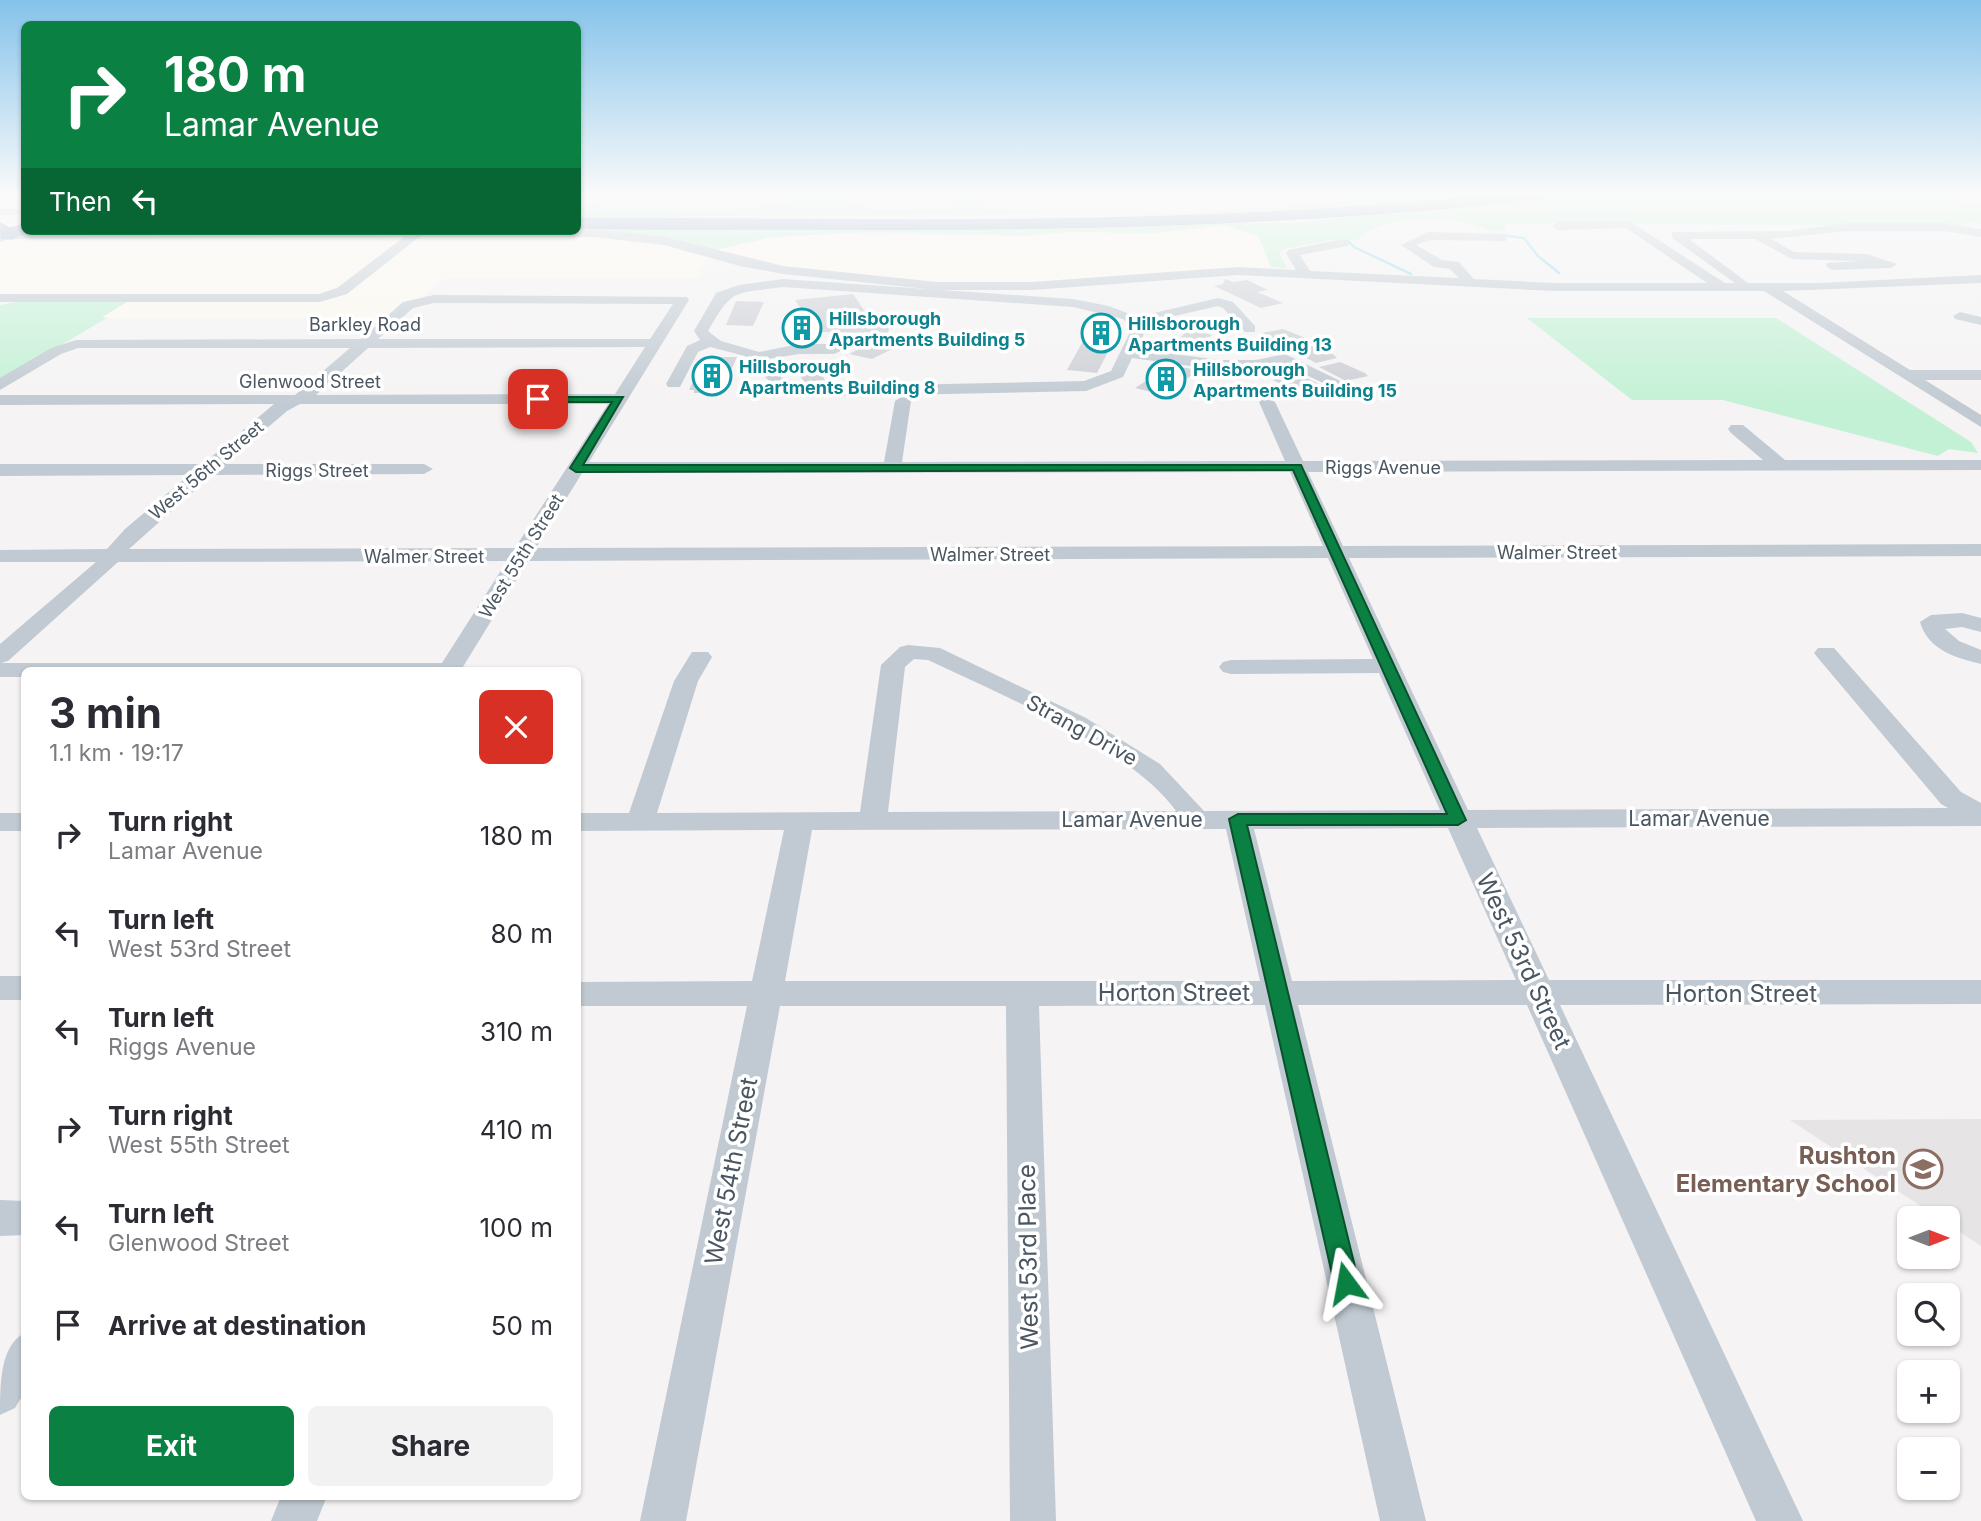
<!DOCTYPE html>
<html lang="en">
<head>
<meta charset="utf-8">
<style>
  body { margin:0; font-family:Inter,sans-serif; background:#f2f2f3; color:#2b2b33; height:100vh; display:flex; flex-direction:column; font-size:26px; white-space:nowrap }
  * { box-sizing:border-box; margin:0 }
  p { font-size:23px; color:#7c7c81 }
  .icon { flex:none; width:38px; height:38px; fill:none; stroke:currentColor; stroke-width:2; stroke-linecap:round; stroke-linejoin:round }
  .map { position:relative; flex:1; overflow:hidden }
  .details { position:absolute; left:21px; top:667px; width:560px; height:833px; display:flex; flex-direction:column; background:#fff; border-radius:10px; box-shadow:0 2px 5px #0004 }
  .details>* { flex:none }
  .banner { position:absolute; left:21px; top:21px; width:560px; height:214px; border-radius:10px; box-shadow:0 2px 5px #0004; background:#0b8043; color:#fff; overflow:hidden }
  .needle { width:46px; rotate:90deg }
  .fabs { position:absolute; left:1897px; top:1206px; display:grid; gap:14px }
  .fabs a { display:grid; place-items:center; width:63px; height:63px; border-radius:10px; background:#fff; box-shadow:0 2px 5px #0004; font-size:35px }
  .pin { position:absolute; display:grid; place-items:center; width:60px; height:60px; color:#fff; margin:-30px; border-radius:14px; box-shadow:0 4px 10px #0006 }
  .me { position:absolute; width:77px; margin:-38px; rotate:347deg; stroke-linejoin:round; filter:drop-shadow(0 0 5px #0008) }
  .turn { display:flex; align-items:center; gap:24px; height:147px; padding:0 28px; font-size:32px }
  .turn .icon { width:91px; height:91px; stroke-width:2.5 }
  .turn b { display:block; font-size:49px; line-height:60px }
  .then { display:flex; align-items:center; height:66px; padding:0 28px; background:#0003; gap:14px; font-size:26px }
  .round { display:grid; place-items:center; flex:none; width:74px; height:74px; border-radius:10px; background:#f2f2f3 }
  .overview { display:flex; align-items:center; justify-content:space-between; height:119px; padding:0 28px }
  h1 { font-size:42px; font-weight:700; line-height:52px }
  .cta { display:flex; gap:14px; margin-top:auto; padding:14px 28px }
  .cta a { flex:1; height:80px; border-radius:10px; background:#0b8043; color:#fff; font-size:28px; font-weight:700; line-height:80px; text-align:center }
  .cta a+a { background:#f2f2f3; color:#2b2b33 }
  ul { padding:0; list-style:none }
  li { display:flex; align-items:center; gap:21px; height:98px; padding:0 28px }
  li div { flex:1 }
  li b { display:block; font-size:26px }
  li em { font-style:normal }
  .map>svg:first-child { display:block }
  .commercial { fill:#fdf9ef }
  .education { fill:#e6e4e5 }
  .green { fill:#c3f1d5 }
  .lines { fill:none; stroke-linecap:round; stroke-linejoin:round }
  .stream { stroke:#90daee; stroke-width:2.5 }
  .building { fill:#cdcfd5 }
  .highway-casing { stroke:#7690ad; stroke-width:1 }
  .minor { fill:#c1cad2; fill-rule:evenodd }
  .highway { fill:#8ba5c1; fill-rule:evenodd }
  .route { fill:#0b8043; stroke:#07532c; stroke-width:2 }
  .labels { text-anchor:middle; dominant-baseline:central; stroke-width:7; stroke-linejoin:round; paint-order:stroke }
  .far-culture-label { font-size:18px; font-weight:bold; fill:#0d838f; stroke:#fff; text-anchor:start }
  .far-street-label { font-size:18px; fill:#4a5661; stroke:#fff }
  .street-label { font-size:21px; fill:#4a5661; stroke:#fff }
  .near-street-label { font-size:24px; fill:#4a5661; stroke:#fff }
  .near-education-label { font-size:24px; font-weight:bold; fill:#785e54; stroke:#fff; text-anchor:end }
</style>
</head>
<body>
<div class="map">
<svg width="1981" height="1521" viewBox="0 0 1981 1521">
  <rect width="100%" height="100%" fill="#f5f3f3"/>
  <g class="commercial">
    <path d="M 1224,225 L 1258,236 L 1274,269 L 1177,271 L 1007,284 L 946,283 L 787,267 L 714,250 L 772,237 L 825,234 L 1024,236 L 1067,232 L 1156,233 Z"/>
    <path d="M 408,235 L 338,291 L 328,294 L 0,295 L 0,241 L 7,238 Z"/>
    <path d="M 419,236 L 635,237 L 710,254 L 695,279 L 443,279 L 422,298 L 389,318 L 101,318 L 127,302 L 306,302 L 332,298 Z"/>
  </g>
  <path class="education" d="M 1981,1119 L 1981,1246 L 1948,1224 L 1948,1218 L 1939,1218 L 1790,1120 Z"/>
  <g class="green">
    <path d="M 821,193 L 835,193 L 870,210 L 957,209 L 959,193 L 985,193 L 985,209 L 1039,209 L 1040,214 L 578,217 L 578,206 C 653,206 742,220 821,193 Z"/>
    <path d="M 1413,193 L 1528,193 C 1344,214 1158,220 973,220 C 1120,218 1266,212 1413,193 Z"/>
    <path d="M 1576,193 L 1897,193 L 1981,204 L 1981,223 L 1961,222 L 1967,223 L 1956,226 L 1508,223 L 1504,225 L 1506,229 C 1490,235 1480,225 1464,222 C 1438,216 1375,217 1358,240 L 1331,240 L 1283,249 L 1279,253 L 1287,268 L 1271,267 L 1258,236 L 1224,225 L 1156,233 L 1067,232 L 1024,236 L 872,232 L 772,237 L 714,250 L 649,235 L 578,230 L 578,225 L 1294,223 Z"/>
    <path d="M 17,302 L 127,302 L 102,317 L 107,318 L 0,381 L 0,305 Z"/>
    <path d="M 1527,318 L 1776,318 L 1971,442 L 1978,453 L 1949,449 L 1938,456 L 1723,400 L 1632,400 Z"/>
  </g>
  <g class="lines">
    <g class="stream">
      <path d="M 1501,235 L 1524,238 L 1538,256 L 1559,273"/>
      <path d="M 1348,241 L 1354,247 L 1411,274"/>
    </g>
  </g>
  <g class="building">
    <path d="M 1225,279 L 1234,282 L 1247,280 L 1268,290 L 1257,292 L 1283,303 L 1261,308 L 1214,286 L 1223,284 Z"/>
    <path d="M 853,294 L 868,316 L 849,318 L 889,327 L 888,333 L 817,332 L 795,300 Z"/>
    <path d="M 736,301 L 764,302 L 753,326 L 726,325 Z"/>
    <path d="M 1094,321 L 1121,324 L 1106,350 L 1109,350 L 1097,373 L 1067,370 Z"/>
    <path d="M 1283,329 L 1308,339 L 1284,343 L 1262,333 Z"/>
    <path d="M 1187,331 L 1209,334 L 1212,335 L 1199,346 L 1176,342 Z"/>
    <path d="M 871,343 L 894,348 L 872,359 L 849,354 Z"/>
    <path d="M 1314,346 L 1334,355 L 1337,358 L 1316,363 L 1293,351 Z"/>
    <path d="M 706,357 L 737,357 L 722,390 L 715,393 L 694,393 L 694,390 L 689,390 Z"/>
    <path d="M 1340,362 L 1365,373 L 1368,376 L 1346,381 L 1319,367 Z"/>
    <path d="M 816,366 L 825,380 L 805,383 L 796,370 Z"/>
    <path d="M 1170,366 L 1201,370 L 1160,394 L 1135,388 Z"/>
    <path d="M 1298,374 L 1323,386 L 1317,387 L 1321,389 L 1300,394 L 1273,380 Z"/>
  </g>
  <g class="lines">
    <defs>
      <g id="highway">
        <path d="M 1506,193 L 1555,193 L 1548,198 C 1299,226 1050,231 799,229 C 725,229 651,230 578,228 L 578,218 C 888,219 1198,228 1506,193 Z"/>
        <path d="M 0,223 L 10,228 L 24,224 L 24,231 L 31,231 L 13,239 L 1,239 Z"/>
        <path d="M 431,231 L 418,237 L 410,232 L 410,231 Z"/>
      </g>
    </defs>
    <use href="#highway" class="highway-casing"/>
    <g class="minor">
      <path d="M 612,193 L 623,193 L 614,201 L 609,198 Z"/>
      <path d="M 692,193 L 741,193 L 736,196 L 697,196 Z"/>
      <path d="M 901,193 L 911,193 L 905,198 Z"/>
      <rect x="0" y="209" width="24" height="6"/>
      <path d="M 1629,221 L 1725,283 L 1735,283 L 1672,238 L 1672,232 L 1787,231 L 1848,223 L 1944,223 L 1981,229 L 1981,237 L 1944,231 L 1848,231 L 1771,239 L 1794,252 L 1867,254 L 1897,264 L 1891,268 L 1832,270 L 1826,266 L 1827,263 L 1860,261 L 1792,259 L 1755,239 L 1689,239 L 1748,283 L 1820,283 L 1981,275 L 1981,283 L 1783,291 L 1910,370 L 1981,370 L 1981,380 L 1925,380 L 1981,415 L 1981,427 L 1764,291 L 1555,291 L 1238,275 L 1032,290 L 937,290 L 783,274 L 740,266 L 664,245 L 593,237 L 419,237 L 347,294 L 320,302 L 0,302 L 0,294 L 319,294 L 337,288 L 404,237 L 9,239 L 0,242 L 0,234 L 7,231 L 593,229 L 665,237 L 783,266 L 937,282 L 1032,282 L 1238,267 L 1296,270 L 1286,253 L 1288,250 L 1344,239 L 1348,240 L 1348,246 L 1300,255 L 1310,271 L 1459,278 L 1450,269 L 1434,267 L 1401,245 L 1428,232 L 1502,234 L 1506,235 L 1506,241 L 1430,240 L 1416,245 L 1442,260 L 1459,262 L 1474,279 L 1555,283 L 1707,283 L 1626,228 L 1558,230 L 1552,226 L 1558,222 Z"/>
      <path d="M 783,279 L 1073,299 L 1109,306 L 1137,317 L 1218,298 L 1233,302 L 1255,326 L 1255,332 L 1245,332 L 1223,308 L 1218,306 L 1144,323 L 1147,327 L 1137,349 L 1220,360 L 1256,360 L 1285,354 L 1369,395 L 1361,400 L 1355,398 L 1283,364 L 1256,370 L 1220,370 L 1132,358 L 1123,377 L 1086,391 L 801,397 L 776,388 L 745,356 L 710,347 L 698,352 L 680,387 L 668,387 L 666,384 L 687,346 L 700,340 L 694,331 L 716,293 L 739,285 ZM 783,287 L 1073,307 L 1123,319 L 1132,328 L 1111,371 L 1084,381 L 801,387 L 781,377 L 768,359 L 799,354 L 834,354 L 867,339 L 867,333 L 857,333 L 832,344 L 799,344 L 759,352 L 721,341 L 708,331 C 733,287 734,294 783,287 Z"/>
      <path d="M 434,295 L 687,297 L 689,300 L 589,462 L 884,462 L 895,401 L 903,396 L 911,401 L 902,462 L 1285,461 L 1259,402 L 1267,397 L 1275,402 L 1303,461 L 1763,460 L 1731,433 L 1728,429 L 1731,425 L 1743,425 L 1785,460 L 1981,460 L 1981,470 L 1308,472 L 1343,546 L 1981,544 L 1981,556 L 1349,558 L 1468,810 L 1948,808 L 1941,804 L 1818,658 L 1814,653 L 1818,648 L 1834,648 L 1961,792 L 1981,803 L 1981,826 L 1477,828 L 1549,980 L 1981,980 L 1981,1004 L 1560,1005 L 1803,1521 L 1756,1521 L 1527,1005 L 1298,1005 L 1426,1521 L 1380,1521 L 1265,1005 L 1039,1006 L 1056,1521 L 1010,1521 L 1006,1006 L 780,1006 L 686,1521 L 640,1521 L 747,1006 L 578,1006 L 578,982 L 752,981 L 784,830 L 578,831 L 578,813 L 629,813 L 674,681 L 692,652 L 708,652 L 712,657 L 698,681 L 657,813 L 860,812 L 881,665 L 900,647 L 908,645 L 940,648 L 1086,718 L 1160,764 L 1204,811 L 1440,810 L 1379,673 L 1231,674 L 1223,672 L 1219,667 L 1223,662 L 1231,660 L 1373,659 L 1328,558 L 528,561 L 461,670 L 24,670 L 24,677 L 0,677 L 0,644 L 96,562 L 0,562 L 0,550 L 107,549 L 125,529 L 189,475 L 0,476 L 0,464 L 203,464 L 274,404 L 0,405 L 0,395 L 295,395 L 350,348 L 78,348 L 61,354 L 0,390 L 0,378 L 51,348 L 76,340 L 361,339 L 403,302 ZM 434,303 L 673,304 L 650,339 L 378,339 L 413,308 ZM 645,347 L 615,394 L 316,395 L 368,348 ZM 300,404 L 608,404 L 515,548 L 129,549 L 212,475 L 424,474 L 433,469 L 424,464 L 225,464 L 287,411 ZM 1290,472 L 1323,546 L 536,548 L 582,473 ZM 507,561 L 442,663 L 1,663 L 8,661 L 118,562 ZM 914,659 L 928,660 C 999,694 1130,747 1176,811 L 888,812 L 905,667 ZM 1448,828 L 1516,980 L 1292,981 L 1254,829 ZM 1226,829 L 1260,981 L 785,981 L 812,830 Z"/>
      <path d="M 1960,312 L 1981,317 L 1981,325 L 1955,319 L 1953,316 Z"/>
      <path d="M 1962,613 L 1981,618 L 1981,632 L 1962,627 L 1945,629 L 1959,641 L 1981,650 L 1981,664 C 1956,658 1928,650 1920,622 L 1931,615 Z"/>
      <rect x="0" y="813" width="24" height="18"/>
      <rect x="0" y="976" width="24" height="24"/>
      <path d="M 0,1200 L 24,1201 L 24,1235 L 0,1236 Z"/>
      <path d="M 24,1333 L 24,1393 L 15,1408 L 0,1415 C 0,1383 0,1347 24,1333 Z"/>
      <path d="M 281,1496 L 327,1496 L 317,1521 L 271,1521 Z"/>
    </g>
    <use href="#highway" class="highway"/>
  </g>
  <linearGradient id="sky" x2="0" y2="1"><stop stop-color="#85c3ea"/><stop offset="0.48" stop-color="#fafafa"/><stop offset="1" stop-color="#fafafa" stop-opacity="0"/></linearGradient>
  <rect width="1981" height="406" fill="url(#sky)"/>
  <path class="route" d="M 534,397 L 623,397 L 583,465 L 1301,465 L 1466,820 L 1458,825 L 1247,825 L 1359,1283 L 1355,1291 L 1346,1294 L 1338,1291 L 1334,1283 L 1229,819 L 1238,814 L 1447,814 L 1293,470 L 576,472 L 570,468 L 612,402 L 538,402 Z"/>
  <defs>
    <symbol id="building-ring" viewBox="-11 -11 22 22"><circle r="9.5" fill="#fff" stroke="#0f9aa8" stroke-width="1.5"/><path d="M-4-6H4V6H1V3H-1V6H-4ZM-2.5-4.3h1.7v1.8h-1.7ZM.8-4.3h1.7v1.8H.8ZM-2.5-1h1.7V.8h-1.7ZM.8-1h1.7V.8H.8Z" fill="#0f9aa8"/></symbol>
    <symbol id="school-ring" viewBox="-11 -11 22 22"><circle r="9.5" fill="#fff" stroke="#8d6e63" stroke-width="1.5"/><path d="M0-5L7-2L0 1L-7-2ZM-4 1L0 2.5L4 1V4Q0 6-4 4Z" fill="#8d6e63"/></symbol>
  </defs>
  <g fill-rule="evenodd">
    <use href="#building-ring" x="780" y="306" width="44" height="44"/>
    <use href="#building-ring" x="1079" y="311" width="44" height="44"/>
    <use href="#building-ring" x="690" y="354" width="44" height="44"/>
    <use href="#building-ring" x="1144" y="357" width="44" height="44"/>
    <use href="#school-ring" x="1901" y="1147" width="44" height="44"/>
  </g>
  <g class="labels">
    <g class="far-culture-label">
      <text x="829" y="318">Hillsborough<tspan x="829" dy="21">Apartments Building 5</tspan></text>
      <text x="1128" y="323">Hillsborough<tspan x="1128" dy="21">Apartments Building 13</tspan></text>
      <text x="739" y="366">Hillsborough<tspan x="739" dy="21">Apartments Building 8</tspan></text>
      <text x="1193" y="369">Hillsborough<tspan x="1193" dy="21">Apartments Building 15</tspan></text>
    </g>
    <g class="far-street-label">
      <text x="365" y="324">Barkley Road</text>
      <text x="310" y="381">Glenwood Street</text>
      <text x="1383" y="467">Riggs Avenue</text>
      <text transform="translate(206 470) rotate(-40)">West 56th Street</text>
      <text x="317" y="470">Riggs Street</text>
      <text x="1557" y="552">Walmer Street</text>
      <text x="990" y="554">Walmer Street</text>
      <text x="424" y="556">Walmer Street</text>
      <text transform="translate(521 556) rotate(-58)">West 55th Street</text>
    </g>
    <g class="street-label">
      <text transform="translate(1082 730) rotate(29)">Strang Drive</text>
      <text x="1699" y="818">Lamar Avenue</text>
      <text x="1132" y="819">Lamar Avenue</text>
    </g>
    <g class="near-street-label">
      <text transform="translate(1524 961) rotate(65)">West 53rd Street</text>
      <text x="1174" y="992">Horton Street</text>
      <text x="1741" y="993">Horton Street</text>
      <text transform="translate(731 1171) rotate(-79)">West 54th Street</text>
      <text transform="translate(1028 1257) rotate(-91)">West 53rd Place</text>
    </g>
    <g class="near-education-label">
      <text x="1896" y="1155">Rushton<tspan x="1896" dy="28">Elementary School</tspan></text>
    </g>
  </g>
</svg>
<div class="fabs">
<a><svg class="needle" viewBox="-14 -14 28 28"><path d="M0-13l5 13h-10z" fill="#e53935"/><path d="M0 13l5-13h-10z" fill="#7c7c81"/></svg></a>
<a><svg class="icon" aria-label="search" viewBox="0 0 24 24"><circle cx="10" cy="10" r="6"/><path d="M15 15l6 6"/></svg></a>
<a>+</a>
<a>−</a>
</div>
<div class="pin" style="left:538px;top:399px;background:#d93025"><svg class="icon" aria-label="arrive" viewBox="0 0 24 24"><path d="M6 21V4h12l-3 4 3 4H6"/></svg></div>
<svg class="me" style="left:1346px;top:1283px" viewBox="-20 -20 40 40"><path d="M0-17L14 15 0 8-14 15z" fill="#0b8043" stroke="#fff" stroke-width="4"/></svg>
<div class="banner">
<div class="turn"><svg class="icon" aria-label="right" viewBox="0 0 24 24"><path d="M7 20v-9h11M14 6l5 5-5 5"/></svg><div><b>180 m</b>Lamar Avenue</div></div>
<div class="then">Then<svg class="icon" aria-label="left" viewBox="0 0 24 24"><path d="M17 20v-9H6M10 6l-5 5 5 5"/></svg></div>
</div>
<section class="details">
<div class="overview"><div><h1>3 min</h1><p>1.1 km · 19:17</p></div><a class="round" style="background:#d93025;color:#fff"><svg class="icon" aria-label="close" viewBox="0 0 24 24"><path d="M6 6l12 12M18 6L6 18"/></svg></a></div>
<ul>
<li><svg class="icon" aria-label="right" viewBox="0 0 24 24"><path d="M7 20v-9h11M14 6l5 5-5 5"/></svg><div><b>Turn right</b><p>Lamar Avenue</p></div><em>180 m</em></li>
<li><svg class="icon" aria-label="left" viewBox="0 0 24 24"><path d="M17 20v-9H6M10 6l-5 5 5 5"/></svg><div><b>Turn left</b><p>West 53rd Street</p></div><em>80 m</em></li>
<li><svg class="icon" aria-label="left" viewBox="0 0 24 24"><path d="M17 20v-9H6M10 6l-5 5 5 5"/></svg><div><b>Turn left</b><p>Riggs Avenue</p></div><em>310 m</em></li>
<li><svg class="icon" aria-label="right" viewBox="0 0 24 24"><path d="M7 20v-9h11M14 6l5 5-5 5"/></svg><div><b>Turn right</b><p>West 55th Street</p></div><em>410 m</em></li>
<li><svg class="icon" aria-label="left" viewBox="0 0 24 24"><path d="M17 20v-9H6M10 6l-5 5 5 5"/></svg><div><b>Turn left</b><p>Glenwood Street</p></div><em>100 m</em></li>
<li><svg class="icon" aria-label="arrive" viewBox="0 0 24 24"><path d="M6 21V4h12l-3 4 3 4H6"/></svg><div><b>Arrive at destination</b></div><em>50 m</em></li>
</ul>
<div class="cta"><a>Exit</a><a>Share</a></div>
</section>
</div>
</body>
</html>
